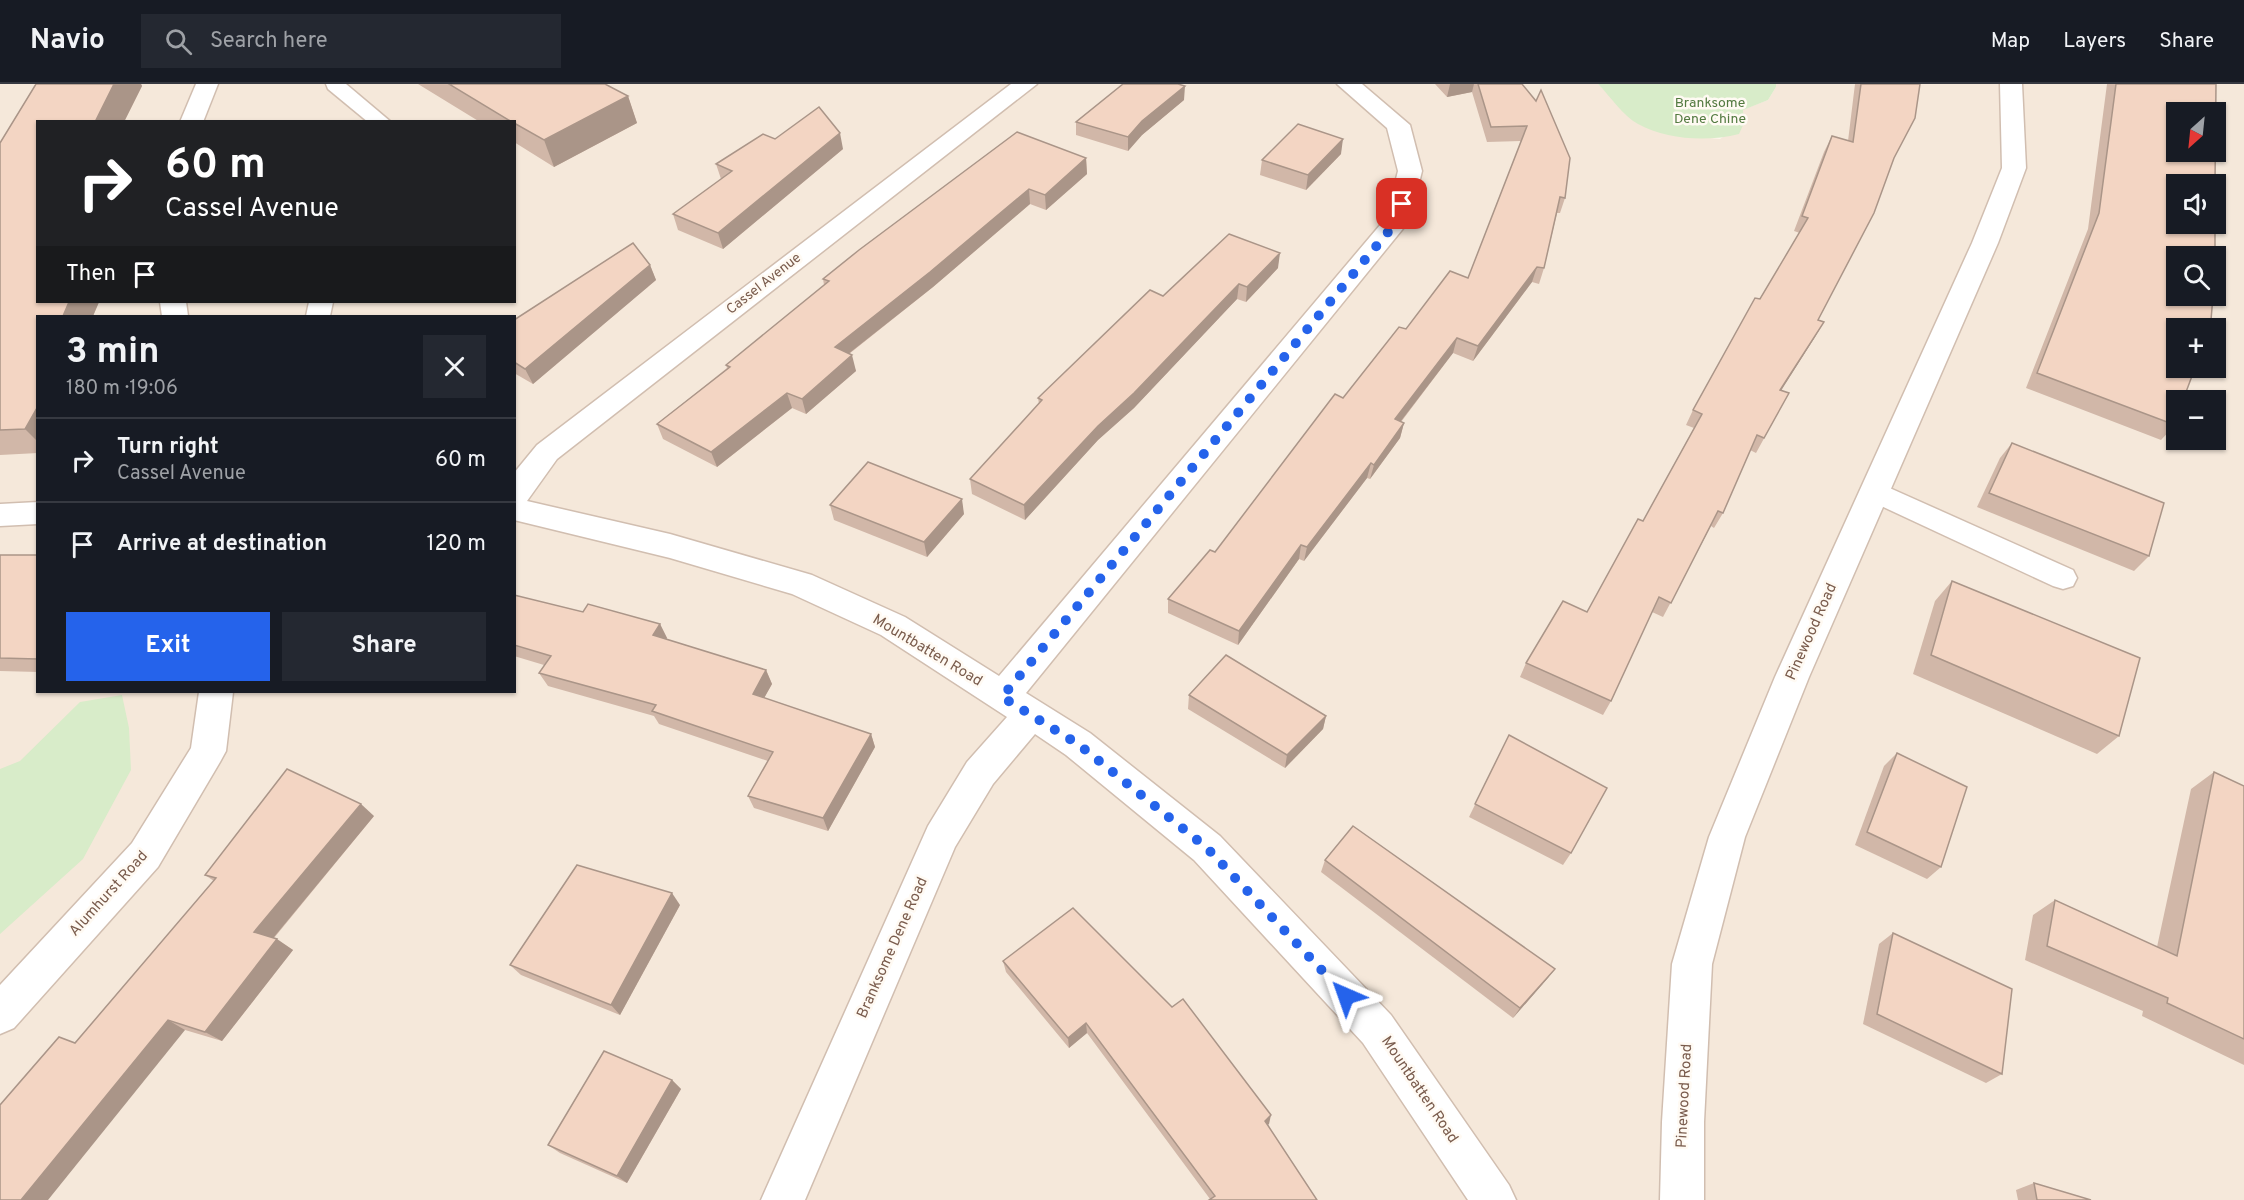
<!DOCTYPE html>
<html lang="en">
<head>
<meta charset="utf-8">
<style>
  body { margin:0; font-family:Overpass,sans-serif; background:#242831; color:#f1f3f6; height:100vh; display:flex; flex-direction:column; font-size:22px; white-space:nowrap }
  * { box-sizing:border-box; margin:0 }
  p { font-size:20px; color:#9ea1a6 }
  .icon { flex:none; width:33px; height:33px; fill:none; stroke:currentColor; stroke-width:2; stroke-linecap:round; stroke-linejoin:round }
  .map { position:relative; flex:1; overflow:hidden }
  .panel { position:absolute; left:36px; top:231px; width:480px; height:378px; display:flex; flex-direction:column; background:#171b24; border-radius:0px; box-shadow:0 2px 4px #0004 }
  .panel>* { flex:none }
  .hud { position:absolute; left:36px; top:36px; width:480px; height:183px; border-radius:0px; box-shadow:0 2px 4px #0004; background:#202124; color:#fff; overflow:hidden }
  .needle { width:39px; rotate:207deg }
  .tools { position:absolute; left:2166px; top:18px; display:grid; gap:12px }
  .tools a { display:grid; place-items:center; width:60px; height:60px; border-radius:0px; background:#171b24; box-shadow:0 2px 4px #0004; font-size:30px }
  .pin { position:absolute; display:grid; place-items:center; width:51px; height:51px; color:#fff; margin:-26px; border-radius:12px; box-shadow:0 3px 9px #0006 }
  .me { position:absolute; width:66px; margin:-33px; rotate:317deg; stroke-linejoin:round; filter:drop-shadow(0 0 4px #0008) }
  .turn { display:flex; align-items:center; gap:21px; height:126px; padding:0 30px; font-size:27px }
  .turn .icon { width:78px; height:78px; stroke-width:2.5 }
  .turn b { display:block; font-size:42px; line-height:51px }
  .then { display:flex; align-items:center; height:57px; padding:0 30px; background:#0003; gap:12px; font-size:22px }
  .round { display:grid; place-items:center; flex:none; width:63px; height:63px; border-radius:0px; background:#242831 }
  .headline { display:flex; align-items:center; justify-content:space-between; height:102px; padding:0 30px }
  h1 { font-size:36px; font-weight:700; line-height:45px }
  .cta { display:flex; gap:12px; margin-top:auto; padding:12px 30px }
  .cta a { flex:1; height:69px; border-radius:0px; background:#2563eb; color:#fff; font-size:24px; font-weight:700; line-height:69px; text-align:center }
  .cta a+a { background:#242831; color:#f1f3f6 }
  ul { padding:0; list-style:none }
  li { display:flex; align-items:center; gap:18px; height:84px; padding:0 30px; border-top:2px solid #363941 }
  li div { flex:1 }
  li b { display:block; font-size:22px }
  li em { font-style:normal }
  header { display:flex; align-items:center; gap:36px; box-sizing:border-box; height:84px; padding:0 30px; background:#171b24; border-bottom:2px solid #363941 }
  header strong { font-size:28px }
  nav { display:flex; gap:33px; margin-inline-start:auto; font-size:21px }
  .search { width:420px; height:54px; background:#242831; display:flex; align-items:center; gap:15px; box-sizing:border-box; padding:0 21px; border-radius:0px; color:#9ea1a6; font-size:22px }
  .map>svg:first-child { display:block }
  .residential { fill:#f5e8da; fill-rule:evenodd }
  .green { fill:#d8ecc9 }
  .lines { fill:none; stroke-linecap:round; stroke-linejoin:round }
  .lane-casing { stroke:#d1beb0; stroke-width:3 }
  .street-casing { stroke:#d1beb0; stroke-width:3 }
  .lane { fill:#fff; fill-rule:evenodd }
  .street { fill:#fff; fill-rule:evenodd }
  .wall { fill:#d1b7a8 }
  .shaded-wall { fill:#aa9588 }
  .building { fill:#f3d5c3; stroke:#aa9588; stroke-width:1.5; fill-rule:evenodd }
  .route { stroke:#2563eb; stroke-width:10; stroke-dasharray:0 18 }
  .labels { text-anchor:middle; dominant-baseline:central; stroke-width:5; stroke-linejoin:round; paint-order:stroke }
  .far-park-label { font-size:14px; fill:#537a41; stroke:#fffaf3 }
  .far-street-label { font-size:14px; fill:#7a5c4d; stroke:#fffaf3 }
  .street-label { font-size:15px; fill:#7a5c4d; stroke:#fffaf3 }
</style>
</head>
<body>
<header>
<strong>Navio</strong>
<div class="search"><svg class="icon" aria-label="search" viewBox="0 0 24 24"><circle cx="10" cy="10" r="6"/><path d="M15 15l6 6"/></svg>Search here</div>
<nav><a>Map</a><a>Layers</a><a>Share</a></nav>
</header>
<div class="map">
<svg width="2244" height="1116" viewBox="0 0 2244 1116">
  <rect width="100%" height="100%" fill="#fdf6ec"/>
  <path class="residential" d="M 0,0 L 1598,0 L 1637,39 L 1667,50 L 1720,55 L 1744,39 L 1742,26 L 1768,16 L 1776,3 L 1776,0 L 2244,0 L 2244,1116 L 0,1116 ZM 2176,28 L 2216,28 L 2216,68 L 2176,68 ZM 38,38 L 514,38 L 514,218 L 38,218 ZM 2176,100 L 2216,100 L 2216,140 L 2176,140 ZM 2176,172 L 2216,172 L 2216,212 L 2176,212 ZM 38,232 L 514,232 L 514,608 L 38,608 ZM 2176,244 L 2216,244 L 2216,284 L 2176,284 ZM 2176,316 L 2216,316 L 2216,356 L 2176,356 Z"/>
  <g class="green">
    <path d="M 1598,0 L 1776,0 L 1776,3 L 1768,16 L 1743,26 L 1744,39 L 1739,50 C 1708,58 1667,56 1638,40 C 1623,32 1610,12 1598,0 Z"/>
    <path d="M 122,611 L 129,644 L 131,686 L 83,775 L 0,850 L 0,685 L 20,677 L 80,618 Z"/>
  </g>
  <g class="lines">
    <defs>
      <g id="lane">
        <path d="M 326,0 L 346,0 L 391,38 L 368,38 L 328,5 Z"/>
        <path d="M 309,218 L 333,218 L 330,232 L 306,232 Z"/>
        <path d="M 1874,397 L 2073,486 L 2077,494 L 2073,502 L 2063,505 L 2053,502 L 1864,414 L 1860,407 L 1864,400 Z"/>
      </g>
      <g id="street">
        <path d="M 196,0 L 218,0 L 203,38 L 180,38 Z"/>
        <path d="M 1011,0 L 1037,0 L 557,375 L 527,417 L 670,450 L 812,491 L 905,533 L 999,592 L 1386,134 L 1398,87 L 1387,44 L 1337,0 L 1362,0 L 1410,41 L 1422,87 L 1410,136 L 1026,609 L 1090,649 L 1220,752 L 1391,931 L 1509,1101 L 1516,1116 L 1468,1116 L 1363,959 L 1194,776 L 1066,671 L 1035,650 L 993,700 L 955,763 L 805,1116 L 761,1116 L 928,742 L 967,678 L 1007,633 L 881,551 L 792,510 L 670,474 L 514,436 L 514,389 L 537,361 Z"/>
        <path d="M 2000,0 L 2022,0 L 2026,84 L 1998,159 L 1809,593 L 1745,753 L 1712,880 L 1704,1038 L 1704,1116 L 1660,1116 L 1662,1038 L 1672,880 L 1709,753 L 1775,593 L 1972,159 L 2002,84 Z"/>
        <path d="M 160,218 L 186,218 L 188,232 L 162,232 Z"/>
        <path d="M 38,418 L 38,440 L 0,442 L 0,420 Z"/>
        <path d="M 199,608 L 233,608 L 226,667 L 220,678 L 158,783 L 14,944 L 0,950 L 0,901 L 132,759 L 191,664 Z"/>
      </g>
    </defs>
    <use href="#lane" class="lane-casing"/>
    <use href="#street" class="street-casing"/>
    <use href="#lane" class="lane"/>
    <use href="#street" class="street"/>
  </g>
  <g class="wall">
    <path d="M 36,0 L 141,0 L 142,2 L 124,38 L 38,38 L 38,218 L 99,218 L 93,232 L 38,232 L 38,369 L 0,371 L 0,59 Z"/>
    <path d="M 418,0 L 605,0 L 628,12 L 637,39 L 554,83 L 514,58 L 514,38 L 480,38 Z"/>
    <path d="M 1435,0 L 1522,0 L 1565,114 L 1560,129 L 1557,129 L 1544,184 L 1539,200 L 1532,198 L 1473,277 L 1453,269 L 1401,338 L 1404,339 L 1400,354 L 1370,395 L 1367,394 L 1304,477 L 1299,475 L 1238,561 L 1168,529 L 1168,515 L 1215,468 L 1343,314 L 1406,245 L 1468,194 L 1521,57 L 1487,58 L 1472,8 L 1447,13 Z"/>
    <path d="M 1855,0 L 1920,0 L 1894,74 L 1818,236 L 1815,253 L 1781,306 L 1789,309 L 1756,369 L 1750,366 L 1723,429 L 1714,444 L 1711,442 L 1663,533 L 1652,528 L 1611,617 L 1603,631 L 1520,593 L 1526,579 L 1587,528 L 1643,437 L 1694,344 L 1686,341 L 1693,326 L 1800,149 L 1794,147 L 1824,68 L 1832,52 L 1848,57 Z"/>
    <path d="M 2107,0 L 2216,0 L 2175,341 L 2161,356 L 2026,304 L 2088,145 Z"/>
    <path d="M 1184,16 L 1142,51 L 1128,67 L 1076,51 L 1076,38 Z"/>
    <path d="M 775,55 L 843,65 L 723,165 L 678,146 L 673,130 L 721,95 L 716,80 Z"/>
    <path d="M 1341,70 L 1306,106 L 1260,91 L 1262,76 Z"/>
    <path d="M 1086,74 L 1087,90 L 1046,126 L 1030,120 L 933,203 L 849,270 L 856,287 L 806,330 L 792,324 L 717,383 L 663,355 L 657,340 L 727,284 L 726,281 L 824,201 L 823,195 Z"/>
    <path d="M 650,181 L 656,196 L 533,300 L 514,289 L 514,236 Z"/>
    <path d="M 1278,184 L 1246,218 L 1237,215 L 1134,324 L 1098,356 L 1025,436 L 972,410 L 970,395 L 1039,320 L 1038,314 L 1163,212 Z"/>
    <path d="M 2012,359 L 2149,472 L 2134,487 L 1977,423 L 2000,374 Z"/>
    <path d="M 830,421 L 964,430 L 927,473 L 834,436 Z"/>
    <path d="M 0,471 L 38,471 L 38,588 L 0,587 Z"/>
    <path d="M 1952,497 L 2119,652 L 2097,670 L 1913,590 L 1935,517 Z"/>
    <path d="M 514,511 L 583,528 L 660,540 L 667,554 L 666,555 L 766,586 L 772,600 L 764,614 L 871,650 L 875,663 L 828,747 L 754,724 L 748,712 L 768,677 L 659,640 L 654,632 L 548,602 L 539,589 L 544,581 L 514,572 Z"/>
    <path d="M 1189,611 L 1326,632 L 1323,645 L 1285,684 L 1188,625 Z"/>
    <path d="M 1509,651 L 1571,769 L 1563,781 L 1469,733 Z"/>
    <path d="M 1897,669 L 1941,783 L 1927,795 L 1855,761 L 1884,682 Z"/>
    <path d="M 2214,688 L 2244,702 L 2244,981 L 2142,932 L 2143,927 L 2025,876 L 2033,831 L 2055,816 L 2157,863 L 2191,705 Z"/>
    <path d="M 374,732 L 274,854 L 293,866 L 222,957 L 185,946 L 75,959 L 214,797 L 205,791 Z"/>
    <path d="M 1325,776 L 1555,885 L 1547,895 L 1513,934 L 1321,788 Z"/>
    <path d="M 680,821 L 620,931 L 521,891 L 510,881 Z"/>
    <path d="M 1893,849 L 2002,990 L 1986,999 L 1863,940 L 1879,860 Z"/>
    <path d="M 1003,877 L 1269,1040 L 1267,1041 L 1317,1116 L 1210,1115 L 1087,949 L 1069,964 L 1006,888 Z"/>
    <path d="M 672,996 L 681,1005 L 627,1099 L 560,1069 L 548,1061 Z"/>
    <path d="M 2034,1099 L 2091,1116 L 2018,1116 L 2016,1106 Z"/>
  </g>
  <g class="shaded-wall">
    <path d="M 114,0 L 141,0 L 142,2 L 124,38 L 95,38 Z"/>
    <path d="M 1450,0 L 1474,0 L 1472,8 L 1447,13 Z"/>
    <path d="M 1185,2 L 1184,16 L 1142,51 L 1128,67 L 1128,53 L 1142,37 Z"/>
    <path d="M 628,12 L 637,39 L 554,83 L 544,56 Z"/>
    <path d="M 840,49 L 843,65 L 723,165 L 718,149 Z"/>
    <path d="M 1343,55 L 1341,70 L 1306,106 L 1308,91 Z"/>
    <path d="M 1086,74 L 1087,90 L 1046,126 L 1045,111 Z"/>
    <path d="M 1029,105 L 1030,120 L 933,203 L 838,278 L 835,263 Z"/>
    <path d="M 1280,169 L 1278,184 L 1246,218 L 1247,203 Z"/>
    <path d="M 650,181 L 656,196 L 533,300 L 525,285 Z"/>
    <path d="M 1537,183 L 1532,198 L 1473,277 L 1478,262 Z"/>
    <path d="M 1239,200 L 1237,215 L 1134,324 L 1098,356 L 1025,436 L 1024,421 L 1098,342 Z"/>
    <path d="M 69,218 L 99,218 L 93,232 L 63,232 Z"/>
    <path d="M 1824,238 L 1815,253 L 1772,321 L 1780,306 Z"/>
    <path d="M 1457,254 L 1453,269 L 1391,350 L 1395,335 Z"/>
    <path d="M 852,271 L 856,287 L 806,330 L 802,315 Z"/>
    <path d="M 787,309 L 792,324 L 717,383 L 711,368 Z"/>
    <path d="M 38,322 L 38,358 L 25,345 Z"/>
    <path d="M 1404,339 L 1400,354 L 1370,395 L 1374,381 Z"/>
    <path d="M 1371,379 L 1367,394 L 1304,477 L 1307,463 Z"/>
    <path d="M 962,415 L 964,430 L 927,473 L 924,458 Z"/>
    <path d="M 1301,461 L 1299,475 L 1238,561 L 1239,547 Z"/>
    <path d="M 660,540 L 667,554 L 660,565 L 653,551 Z"/>
    <path d="M 766,586 L 772,600 L 759,623 L 753,610 Z"/>
    <path d="M 1326,632 L 1323,645 L 1285,684 L 1287,671 Z"/>
    <path d="M 871,650 L 875,663 L 828,747 L 823,734 Z"/>
    <path d="M 361,720 L 374,732 L 269,859 L 254,848 Z"/>
    <path d="M 672,809 L 680,821 L 620,931 L 611,921 Z"/>
    <path d="M 277,855 L 293,866 L 222,957 L 205,948 Z"/>
    <path d="M 1555,885 L 1547,895 L 1513,934 L 1520,924 Z"/>
    <path d="M 168,936 L 185,946 L 48,1116 L 21,1116 Z"/>
    <path d="M 1086,939 L 1087,949 L 1069,964 L 1068,954 Z"/>
    <path d="M 672,996 L 681,1005 L 627,1099 L 617,1092 Z"/>
    <path d="M 1271,1031 L 1269,1040 L 1262,1045 L 1265,1037 Z"/>
  </g>
  <g class="building">
    <path d="M 36,0 L 114,0 L 95,38 L 38,38 L 38,218 L 69,218 L 63,232 L 38,232 L 38,322 L 25,345 L 0,346 L 0,59 Z"/>
    <path d="M 449,0 L 605,0 L 628,12 L 544,56 L 514,39 L 514,38 L 512,38 Z"/>
    <path d="M 1123,0 L 1178,0 L 1185,2 L 1142,37 L 1128,53 L 1076,38 Z"/>
    <path d="M 1478,0 L 1522,0 L 1536,17 L 1541,6 L 1570,74 L 1565,114 L 1560,113 L 1544,184 L 1537,183 L 1478,262 L 1457,254 L 1395,335 L 1404,339 L 1374,381 L 1371,379 L 1307,463 L 1301,461 L 1239,547 L 1168,515 L 1210,466 L 1215,468 L 1335,310 L 1343,314 L 1399,243 L 1406,245 L 1450,187 L 1468,194 L 1527,42 L 1491,43 Z"/>
    <path d="M 1861,0 L 1920,0 L 1915,34 L 1894,74 L 1874,129 L 1818,236 L 1824,238 L 1780,306 L 1789,309 L 1764,354 L 1757,351 L 1723,429 L 1718,427 L 1671,519 L 1659,513 L 1611,617 L 1526,579 L 1563,517 L 1587,528 L 1638,435 L 1643,437 L 1702,330 L 1693,326 L 1755,214 L 1760,215 L 1808,134 L 1802,132 L 1832,52 L 1853,58 Z"/>
    <path d="M 2116,0 L 2216,0 L 2215,100 L 2176,100 L 2176,140 L 2215,140 L 2215,172 L 2176,172 L 2176,212 L 2213,212 L 2211,236 L 2208,244 L 2176,244 L 2176,284 L 2195,284 L 2183,316 L 2176,316 L 2176,337 L 2175,341 L 2037,289 L 2099,129 ZM 2176,28 L 2216,28 L 2216,68 L 2176,68 Z"/>
    <path d="M 819,23 L 840,49 L 718,149 L 673,130 L 732,87 L 716,80 L 763,50 L 775,55 Z"/>
    <path d="M 1298,40 L 1343,55 L 1308,91 L 1262,76 Z"/>
    <path d="M 1017,48 L 1086,74 L 1045,111 L 1029,105 L 930,188 L 835,263 L 852,271 L 802,315 L 787,309 L 711,368 L 657,340 L 730,283 L 726,281 L 829,197 L 823,195 L 859,166 Z"/>
    <path d="M 1229,150 L 1280,169 L 1247,203 L 1239,200 L 1134,309 L 1098,342 L 1024,421 L 970,395 L 1042,316 L 1038,314 L 1150,206 L 1163,212 Z"/>
    <path d="M 633,159 L 650,181 L 525,285 L 514,278 L 514,236 Z"/>
    <path d="M 2012,359 L 2164,419 L 2149,472 L 1989,409 Z"/>
    <path d="M 868,378 L 962,415 L 924,458 L 830,421 Z"/>
    <path d="M 0,471 L 38,471 L 38,575 L 0,574 Z"/>
    <path d="M 1952,497 L 2140,574 L 2119,652 L 1931,571 Z"/>
    <path d="M 514,511 L 583,528 L 588,520 L 660,540 L 653,551 L 766,586 L 753,610 L 871,650 L 823,734 L 748,712 L 773,668 L 652,627 L 656,621 L 539,589 L 551,572 L 514,561 Z"/>
    <path d="M 1226,571 L 1326,632 L 1287,671 L 1189,611 Z"/>
    <path d="M 1509,651 L 1607,704 L 1571,769 L 1475,720 Z"/>
    <path d="M 1897,669 L 1967,703 L 1941,783 L 1867,748 Z"/>
    <path d="M 287,685 L 361,720 L 254,848 L 277,855 L 205,948 L 168,936 L 21,1116 L 0,1116 L 0,1021 L 59,953 L 75,959 L 216,794 L 205,791 Z"/>
    <path d="M 2214,688 L 2244,702 L 2244,955 L 2167,919 L 2168,914 L 2047,862 L 2055,816 L 2177,872 Z"/>
    <path d="M 1353,742 L 1555,885 L 1520,924 L 1325,776 Z"/>
    <path d="M 577,781 L 672,809 L 611,921 L 510,881 Z"/>
    <path d="M 1073,824 L 1172,923 L 1183,915 L 1271,1031 L 1265,1037 L 1317,1116 L 1209,1116 L 1215,1112 L 1086,939 L 1068,954 L 1003,877 Z"/>
    <path d="M 1893,849 L 2012,905 L 2002,990 L 1877,930 Z"/>
    <path d="M 604,967 L 672,996 L 617,1092 L 548,1061 Z"/>
    <path d="M 2034,1099 L 2091,1116 L 2037,1116 Z"/>
  </g>
  <g class="lines">
    <path class="route" d="M 1346,912 L 1207,764 L 1078,660 L 1002,613 L 1398,136 L 1402,120"/>
  </g>
  <g class="labels">
    <g class="far-park-label">
      <text x="1710" y="19">Branksome<tspan x="1710" dy="16">Dene Chine</tspan></text>
    </g>
    <g class="far-street-label">
      <text transform="translate(764 200) rotate(-38)">Cassel Avenue</text>
    </g>
    <g class="street-label">
      <text transform="translate(1812 548) rotate(-66)">Pinewood Road</text>
      <text transform="translate(927 567) rotate(31)">Mountbatten Road</text>
      <text transform="translate(109 810) rotate(-48)">Alumhurst Road</text>
      <text transform="translate(893 864) rotate(-66)">Branksome Dene Road</text>
      <text transform="translate(1419 1006) rotate(56)">Mountbatten Road</text>
      <text transform="translate(1685 1012) rotate(-87)">Pinewood Road</text>
    </g>
  </g>
</svg>
<div class="tools">
<a><svg class="needle" viewBox="-14 -14 28 28"><path d="M0-13l5 13h-10z" fill="#e53935"/><path d="M0 13l5-13h-10z" fill="#9ea1a6"/></svg></a>
<a><svg class="icon" aria-label="sound" viewBox="0 0 24 24"><path d="M4 9h4l5-4v14l-5-4H4zM17 9q2 3 0 6"/></svg></a>
<a><svg class="icon" aria-label="search" viewBox="0 0 24 24"><circle cx="10" cy="10" r="6"/><path d="M15 15l6 6"/></svg></a>
<a>+</a>
<a>−</a>
</div>
<div class="pin" style="left:1402px;top:120px;background:#d93025"><svg class="icon" aria-label="arrive" viewBox="0 0 24 24"><path d="M6 21V4h12l-3 4 3 4H6"/></svg></div>
<svg class="me" style="left:1346px;top:912px" viewBox="-20 -20 40 40"><path d="M0-17L14 15 0 8-14 15z" fill="#2563eb" stroke="#fff" stroke-width="4"/></svg>
<div class="hud">
<div class="turn"><svg class="icon" aria-label="right" viewBox="0 0 24 24"><path d="M7 20v-9h11M14 6l5 5-5 5"/></svg><div><b>60 m</b>Cassel Avenue</div></div>
<div class="then">Then<svg class="icon" aria-label="arrive" viewBox="0 0 24 24"><path d="M6 21V4h12l-3 4 3 4H6"/></svg></div>
</div>
<section class="panel">
<div class="headline"><div><h1>3 min</h1><p>180 m · 19:06</p></div><a class="round"><svg class="icon" aria-label="close" viewBox="0 0 24 24"><path d="M6 6l12 12M18 6L6 18"/></svg></a></div>
<ul>
<li><svg class="icon" aria-label="right" viewBox="0 0 24 24"><path d="M7 20v-9h11M14 6l5 5-5 5"/></svg><div><b>Turn right</b><p>Cassel Avenue</p></div><em>60 m</em></li>
<li><svg class="icon" aria-label="arrive" viewBox="0 0 24 24"><path d="M6 21V4h12l-3 4 3 4H6"/></svg><div><b>Arrive at destination</b></div><em>120 m</em></li>
</ul>
<div class="cta"><a>Exit</a><a>Share</a></div>
</section>
</div>
</body>
</html>
